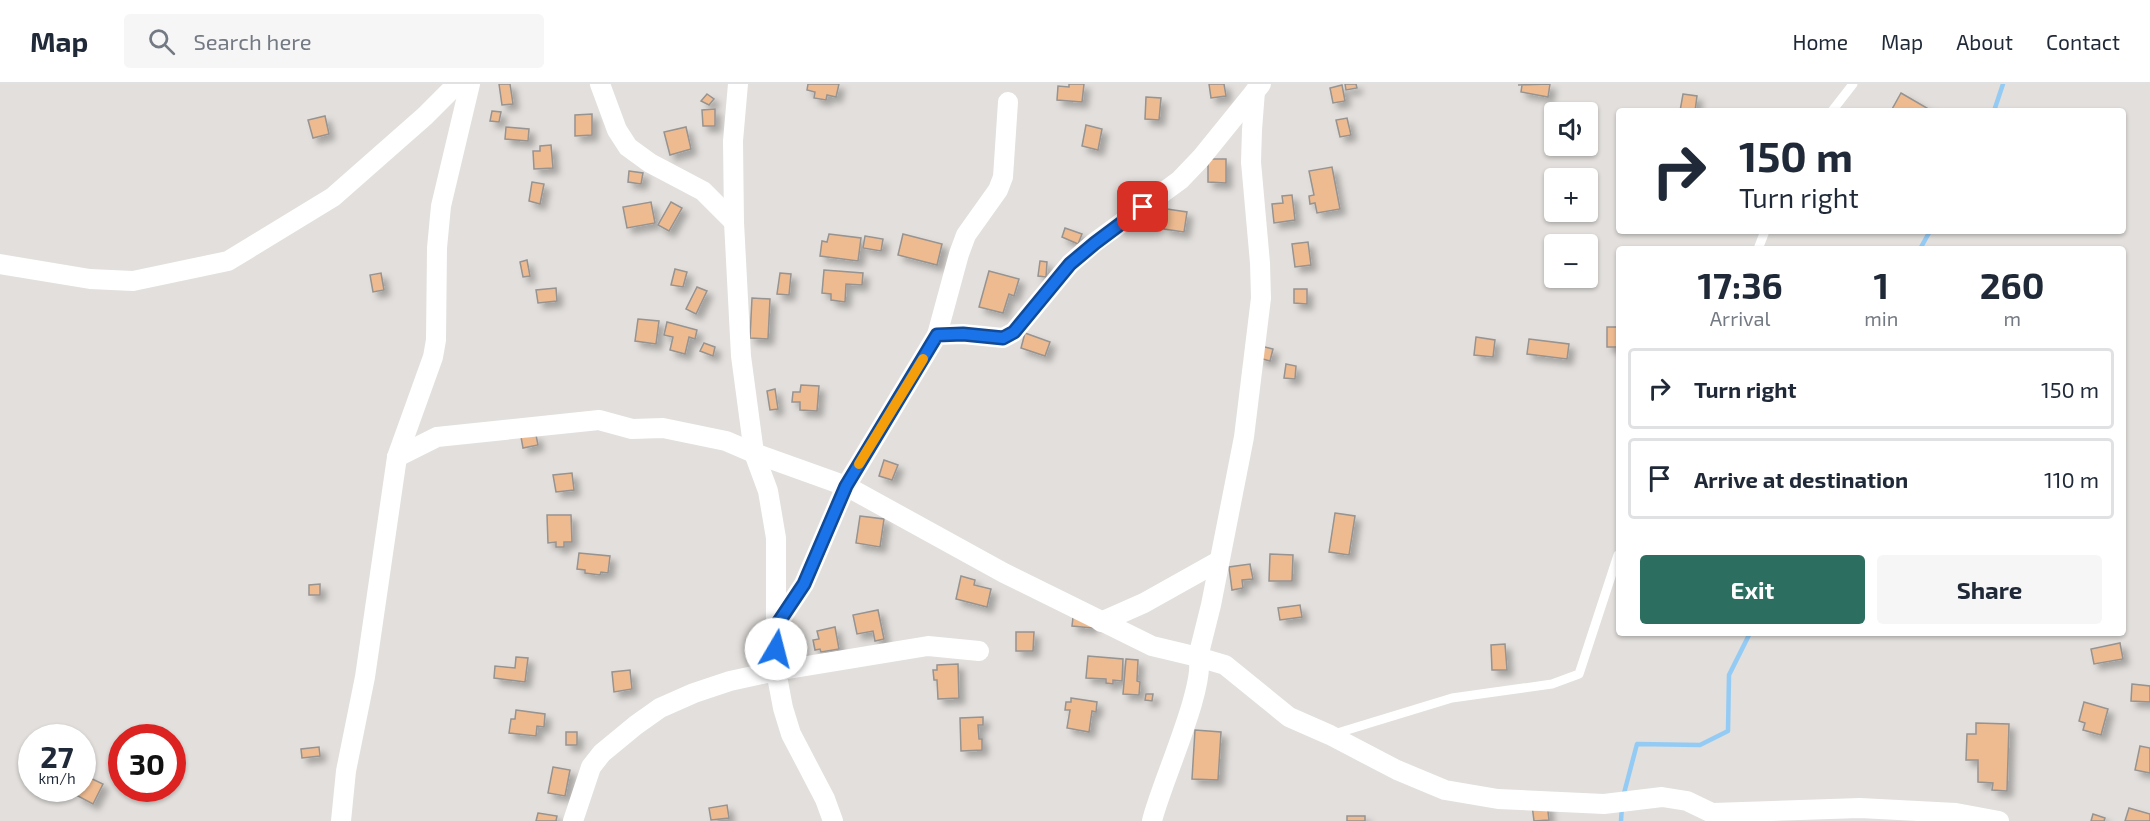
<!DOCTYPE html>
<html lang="en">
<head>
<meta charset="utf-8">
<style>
  body { margin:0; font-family:"Exo 2",sans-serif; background:#f6f6f7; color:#1f2937; height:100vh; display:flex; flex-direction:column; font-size:22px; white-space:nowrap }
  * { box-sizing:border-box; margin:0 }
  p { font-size:20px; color:#747a83 }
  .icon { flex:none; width:33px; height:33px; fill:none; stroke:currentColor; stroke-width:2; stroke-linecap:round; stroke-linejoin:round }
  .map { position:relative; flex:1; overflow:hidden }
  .side { position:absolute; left:1616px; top:162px; width:510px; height:390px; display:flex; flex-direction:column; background:#fff; border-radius:6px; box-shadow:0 2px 4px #0004 }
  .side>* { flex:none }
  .hud { position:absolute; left:1616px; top:24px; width:510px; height:126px; border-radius:6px; box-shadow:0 2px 4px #0004; background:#fff; color:#1f2937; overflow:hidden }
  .buttons { position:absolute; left:1544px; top:18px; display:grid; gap:12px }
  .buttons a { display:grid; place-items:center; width:54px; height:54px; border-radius:6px; background:#fff; box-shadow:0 2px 4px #0004; font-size:30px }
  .speed { position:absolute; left:18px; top:640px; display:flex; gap:12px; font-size:30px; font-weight:700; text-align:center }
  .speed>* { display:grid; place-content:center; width:78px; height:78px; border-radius:50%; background:#fff; box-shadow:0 2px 4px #0004; line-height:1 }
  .speed small { font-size:15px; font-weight:400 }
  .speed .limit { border:9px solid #d22; background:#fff; color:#111 }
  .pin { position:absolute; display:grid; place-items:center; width:51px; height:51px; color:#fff; margin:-26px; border-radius:12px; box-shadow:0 3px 9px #0006 }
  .me { position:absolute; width:66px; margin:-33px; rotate:8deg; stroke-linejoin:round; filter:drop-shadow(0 0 4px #0008) }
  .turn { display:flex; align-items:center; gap:21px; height:126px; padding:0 24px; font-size:27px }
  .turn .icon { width:78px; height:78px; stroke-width:2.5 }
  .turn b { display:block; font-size:42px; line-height:51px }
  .eta { display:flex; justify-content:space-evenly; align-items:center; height:102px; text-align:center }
  .eta b { font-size:36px; font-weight:700; line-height:42px }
  .action { display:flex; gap:12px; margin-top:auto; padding:12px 24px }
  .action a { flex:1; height:69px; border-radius:6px; background:#2c6e5f; color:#fff; font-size:24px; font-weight:700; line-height:69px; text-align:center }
  .action a+a { background:#f6f6f7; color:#1f2937 }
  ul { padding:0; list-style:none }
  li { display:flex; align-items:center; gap:18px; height:81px; margin:0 12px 9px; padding:0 12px; border:3px solid #e0e1e3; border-radius:6px }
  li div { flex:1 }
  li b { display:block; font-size:22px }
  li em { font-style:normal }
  header { display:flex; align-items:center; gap:36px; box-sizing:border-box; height:84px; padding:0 30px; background:#fff; border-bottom:2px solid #e0e1e3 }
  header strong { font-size:28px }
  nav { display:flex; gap:33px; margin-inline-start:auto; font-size:21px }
  .search { width:420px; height:54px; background:#f6f6f7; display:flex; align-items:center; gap:15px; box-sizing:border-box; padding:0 21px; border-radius:6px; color:#747a83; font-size:22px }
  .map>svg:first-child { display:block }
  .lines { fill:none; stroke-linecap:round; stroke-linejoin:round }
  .stream { stroke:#94cbf4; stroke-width:4.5 }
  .building { fill:#eebb91; stroke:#969391; stroke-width:1.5; filter:url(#shadow) }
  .lane { stroke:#fff; stroke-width:9 }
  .street { stroke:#fff; stroke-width:20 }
  .route-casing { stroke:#114b97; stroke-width:15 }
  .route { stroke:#1a73e8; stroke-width:10 }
  .slow { stroke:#f59e0b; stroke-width:10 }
</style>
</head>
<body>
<header>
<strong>Map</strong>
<div class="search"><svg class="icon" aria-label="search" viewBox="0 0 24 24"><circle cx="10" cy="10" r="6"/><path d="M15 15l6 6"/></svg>Search here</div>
<nav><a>Home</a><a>Map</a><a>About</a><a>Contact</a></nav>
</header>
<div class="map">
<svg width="2150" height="737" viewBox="0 0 2150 737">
  <defs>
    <filter id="shadow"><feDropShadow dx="5.5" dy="5.5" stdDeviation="3" flood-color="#0004"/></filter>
  </defs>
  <rect width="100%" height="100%" fill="#e2dfdc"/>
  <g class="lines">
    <g class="stream">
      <path d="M 1994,27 L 2003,0"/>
      <path d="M 1920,165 L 1930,147"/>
      <path d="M 1623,713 L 1637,660 L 1700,661 L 1728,647 L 1729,591 L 1750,549"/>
      <path d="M 1621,737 L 1622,722"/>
    </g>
  </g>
  <g class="building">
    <path d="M 499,0 L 510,0 L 513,20 L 502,21 Z"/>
    <path d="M 808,0 L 839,0 L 836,13 L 827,11 L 826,16 L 814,14 L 815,8 L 807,6 Z"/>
    <path d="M 1069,0 L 1084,0 L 1082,18 L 1057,16 L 1058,2 L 1069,3 Z"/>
    <path d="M 1209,0 L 1224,0 L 1226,12 L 1211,14 Z"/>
    <path d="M 1345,0 L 1356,0 L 1357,4 L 1346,6 Z"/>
    <path d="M 1550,0 L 1548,13 L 1521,8 L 1522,1 L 1518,1 Z"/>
    <path d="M 1342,1 L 1345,17 L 1333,19 L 1330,4 Z"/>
    <path d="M 1901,9 L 1932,27 L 1891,27 Z"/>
    <path d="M 707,10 L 714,15 L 709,21 L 701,17 Z"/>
    <path d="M 1683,10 L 1697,12 L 1695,27 L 1680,27 Z"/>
    <path d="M 1146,13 L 1161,14 L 1159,36 L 1145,35 Z"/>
    <path d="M 715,25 L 715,42 L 703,42 L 702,26 Z"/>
    <path d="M 492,27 L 501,28 L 499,38 L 490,37 Z"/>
    <path d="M 592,30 L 592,51 L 575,52 L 575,31 Z"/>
    <path d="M 325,32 L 329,50 L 313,54 L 308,36 Z"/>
    <path d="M 1347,34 L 1351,51 L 1340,53 L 1336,36 Z"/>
    <path d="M 1086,41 L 1102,45 L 1098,66 L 1082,62 Z"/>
    <path d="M 506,43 L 529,45 L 528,57 L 505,55 Z"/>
    <path d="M 686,43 L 691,65 L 670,71 L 664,48 Z"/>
    <path d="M 551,61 L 553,84 L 534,85 L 533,67 L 540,67 L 540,62 Z"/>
    <path d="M 1208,75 L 1226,75 L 1226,99 L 1208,98 Z"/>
    <path d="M 1332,83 L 1340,125 L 1317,129 L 1315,119 L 1310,120 L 1309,112 L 1314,111 L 1309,87 Z"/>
    <path d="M 629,87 L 643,89 L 641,100 L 628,98 Z"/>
    <path d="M 532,98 L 544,100 L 540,120 L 529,117 Z"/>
    <path d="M 1292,111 L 1295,136 L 1274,139 L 1272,120 L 1283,119 L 1282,112 Z"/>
    <path d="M 651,118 L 655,139 L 627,144 L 623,123 Z"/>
    <path d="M 671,118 L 682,124 L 669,147 L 658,141 Z"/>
    <path d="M 1167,125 L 1187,128 L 1184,148 L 1164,145 Z"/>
    <path d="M 1065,144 L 1082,150 L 1078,160 L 1062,153 Z"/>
    <path d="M 829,150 L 861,154 L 858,177 L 820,172 L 822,157 L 827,158 Z"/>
    <path d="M 903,150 L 942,160 L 937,181 L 898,171 Z"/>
    <path d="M 865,152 L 883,155 L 881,167 L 863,164 Z"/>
    <path d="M 1308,158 L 1311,181 L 1295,183 L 1292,160 Z"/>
    <path d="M 527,176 L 530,192 L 523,193 L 520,178 Z"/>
    <path d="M 1040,177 L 1047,178 L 1046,193 L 1038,192 Z"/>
    <path d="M 675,185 L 687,188 L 683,203 L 671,201 Z"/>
    <path d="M 824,186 L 863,189 L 862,201 L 846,200 L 845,218 L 831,216 L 831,210 L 822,209 Z"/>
    <path d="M 989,187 L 1019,195 L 1014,212 L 1009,210 L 1003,229 L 979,223 Z"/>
    <path d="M 381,189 L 384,206 L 373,208 L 370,191 Z"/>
    <path d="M 780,189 L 791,190 L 789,211 L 777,210 Z"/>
    <path d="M 697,203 L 707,207 L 696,230 L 686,225 Z"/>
    <path d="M 556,204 L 557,217 L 538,219 L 536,206 Z"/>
    <path d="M 1294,205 L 1307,205 L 1307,220 L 1294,219 Z"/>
    <path d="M 752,214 L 770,215 L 768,255 L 750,254 Z"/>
    <path d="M 638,235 L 659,237 L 656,260 L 635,257 Z"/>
    <path d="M 667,238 L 697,246 L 695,255 L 689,253 L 685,270 L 670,266 L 673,253 L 664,251 Z"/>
    <rect x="1607" y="243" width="11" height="20"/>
    <path d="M 1025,249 L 1050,258 L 1045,272 L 1021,264 Z"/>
    <path d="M 1476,253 L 1495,256 L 1493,273 L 1474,271 Z"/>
    <path d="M 1529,255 L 1569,260 L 1567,275 L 1527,270 Z"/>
    <path d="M 704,259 L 715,263 L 713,272 L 700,267 Z"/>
    <path d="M 1261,262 L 1273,265 L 1270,277 L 1259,274 Z"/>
    <path d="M 1286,280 L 1296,282 L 1295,295 L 1284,294 Z"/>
    <path d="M 801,301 L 819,302 L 817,327 L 800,326 L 800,318 L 792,318 L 793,308 L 800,308 Z"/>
    <path d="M 775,305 L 778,325 L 770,326 L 767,307 Z"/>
    <path d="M 536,351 L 538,361 L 523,364 L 521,353 Z"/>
    <path d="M 884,376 L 898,381 L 892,396 L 879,392 Z"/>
    <path d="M 572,389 L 574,406 L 556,408 L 553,391 Z"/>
    <path d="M 1335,429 L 1355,432 L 1349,471 L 1329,468 Z"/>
    <path d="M 547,431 L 571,431 L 572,458 L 564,458 L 564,463 L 556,463 L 556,458 L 548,459 Z"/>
    <path d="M 860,432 L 884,435 L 880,463 L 856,459 Z"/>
    <path d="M 579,469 L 610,472 L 608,489 L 601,488 L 600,491 L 585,489 L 585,486 L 577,485 Z"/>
    <path d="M 1270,470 L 1293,471 L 1292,497 L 1269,497 Z"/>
    <path d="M 1250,480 L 1253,495 L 1242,496 L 1243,504 L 1232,506 L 1229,483 Z"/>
    <path d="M 961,492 L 975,496 L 974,501 L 991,505 L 987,523 L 956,515 Z"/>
    <path d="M 320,500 L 320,511 L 309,511 L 309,501 Z"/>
    <path d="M 1300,521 L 1302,533 L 1280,536 L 1278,524 Z"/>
    <path d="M 878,526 L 884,555 L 875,557 L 873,547 L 857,550 L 853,531 Z"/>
    <path d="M 1073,533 L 1092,535 L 1092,544 L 1072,542 Z"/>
    <path d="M 835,543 L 839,565 L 821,568 L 820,565 L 815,566 L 813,556 L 819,555 L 817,547 Z"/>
    <path d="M 1016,548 L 1034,548 L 1033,567 L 1016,567 Z"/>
    <path d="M 2120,559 L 2123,575 L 2094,580 L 2091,565 Z"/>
    <path d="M 1505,560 L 1507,586 L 1492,586 L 1491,561 Z"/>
    <path d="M 800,564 L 802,573 L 795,574 L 793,565 Z"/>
    <path d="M 1088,572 L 1123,575 L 1122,597 L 1113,596 L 1113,600 L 1106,599 L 1106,595 L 1086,594 Z"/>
    <path d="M 516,573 L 528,574 L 525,598 L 494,594 L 495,582 L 515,584 Z"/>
    <path d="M 1126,575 L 1138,576 L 1137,597 L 1140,598 L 1139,611 L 1123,610 Z"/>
    <path d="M 958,580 L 959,614 L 938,615 L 937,596 L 934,596 L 933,586 L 937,586 L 937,581 Z"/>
    <path d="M 630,586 L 632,605 L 614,608 L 612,588 Z"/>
    <path d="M 2132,600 L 2150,602 L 2150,618 L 2131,617 Z"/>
    <path d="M 1146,610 L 1153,610 L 1152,617 L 1145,616 Z"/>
    <path d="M 1071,614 L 1097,618 L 1096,628 L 1092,627 L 1089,648 L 1067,644 L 1070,626 L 1065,626 L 1066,618 L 1071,618 Z"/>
    <path d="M 2084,618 L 2108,625 L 2101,651 L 2083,646 L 2085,639 L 2079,637 Z"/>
    <path d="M 516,626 L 545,630 L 544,643 L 537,642 L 536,652 L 509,649 L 511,635 L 515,635 Z"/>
    <path d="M 983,633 L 983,641 L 978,641 L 979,655 L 982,655 L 982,666 L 961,667 L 960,634 Z"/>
    <path d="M 1976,639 L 2009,640 L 2007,707 L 1992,706 L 1993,699 L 1978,698 L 1978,676 L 1966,676 L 1967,650 L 1976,650 Z"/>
    <path d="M 1195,646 L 1221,648 L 1218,696 L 1192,695 Z"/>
    <rect x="566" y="648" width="11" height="13"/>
    <path d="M 2140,662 L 2150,664 L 2150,689 L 2135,686 Z"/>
    <path d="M 319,663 L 320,672 L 302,674 L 301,665 Z"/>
    <path d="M 553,683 L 570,686 L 565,712 L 548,709 Z"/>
    <path d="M 86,692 L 103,700 L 93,720 L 76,711 L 79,705 L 82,705 L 82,698 Z"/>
    <path d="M 1547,719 L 1549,736 L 1534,737 L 1532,721 Z"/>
    <path d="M 727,721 L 729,734 L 711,736 L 709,724 Z"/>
    <path d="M 2129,724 L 2150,730 L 2150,737 L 2125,737 Z"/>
    <path d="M 538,729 L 557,732 L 556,737 L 536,737 Z"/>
    <path d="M 2093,730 L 2105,734 L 2104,737 L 2091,737 Z"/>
    <rect x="1347" y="732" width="18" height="5"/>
  </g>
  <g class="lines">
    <g class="lane">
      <path d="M 1832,27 L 1853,0"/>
      <path d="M 1758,165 L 1765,147"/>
      <path d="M 1334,650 L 1452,614 L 1552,600 L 1579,590 L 1618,471"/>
    </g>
    <g class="street">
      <path d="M 600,0 L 617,46 L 628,63 L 650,79 L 703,107 L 734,138"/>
      <path d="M 738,0 L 733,57 L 734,138 L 741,272 L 754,369 L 768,407 L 776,454 L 776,587 L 783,624 L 791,650 L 825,715 L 833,737"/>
      <path d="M 0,180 L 90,195 L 133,197 L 228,177 L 333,113 L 425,32 L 457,0"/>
      <path d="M 937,251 L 959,170 L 966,151 L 998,106 L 1003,93 L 1008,18"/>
      <path d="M 397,373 L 437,353 L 599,336 L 632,345 L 663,344 L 726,357 L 754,369 L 846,402 L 1004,489 L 1152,562 L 1198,573 L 1225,581 L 1289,633 L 1330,651 L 1397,686 L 1445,706 L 1498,715 L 1604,720 L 1662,713 L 1687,717 L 1712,729 L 1860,724 L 1956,729 L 1999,737"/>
      <path d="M 1101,538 L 1144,519 L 1219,477"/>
      <path d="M 776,542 L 804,500 L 846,402 L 937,251 L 963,250 L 1003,254 L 1014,248 L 1070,180 L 1094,159 L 1180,96 L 1201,74 L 1261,0"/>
      <path d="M 341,737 L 346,687 L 365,593 L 397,373 L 433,273 L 436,256 L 437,164 L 441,122 L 470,0"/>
      <path d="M 573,737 L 591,683 L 602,669 L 636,641 L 660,624 L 694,609 L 730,597 L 776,587 L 928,562 L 979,567"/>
      <path d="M 1152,737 C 1160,702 1207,601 1198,573 L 1211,521 L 1244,353 L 1261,214 L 1260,179 L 1251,78 L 1252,46 L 1255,7"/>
    </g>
  </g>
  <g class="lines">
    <defs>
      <path id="route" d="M 776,565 L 776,542 L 804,500 L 846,402 L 937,251 L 963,250 L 1003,254 L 1014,248 L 1070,180 L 1095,159 L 1143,123"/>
    </defs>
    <use href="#route" class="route-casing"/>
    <use href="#route" class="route"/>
    <path class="slow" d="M 859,380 L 923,275"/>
  </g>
</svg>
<div class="buttons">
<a><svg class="icon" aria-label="sound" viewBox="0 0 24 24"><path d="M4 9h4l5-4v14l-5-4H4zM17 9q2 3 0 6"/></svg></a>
<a>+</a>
<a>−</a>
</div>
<div class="speed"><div>27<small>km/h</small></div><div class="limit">30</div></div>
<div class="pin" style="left:1143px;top:123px;background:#d93025"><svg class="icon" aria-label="arrive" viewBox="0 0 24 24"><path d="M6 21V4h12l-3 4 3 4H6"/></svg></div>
<svg class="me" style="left:776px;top:565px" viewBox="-20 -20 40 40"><circle r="19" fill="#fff"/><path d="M0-13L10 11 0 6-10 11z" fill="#1a73e8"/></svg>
<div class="hud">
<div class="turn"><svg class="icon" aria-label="right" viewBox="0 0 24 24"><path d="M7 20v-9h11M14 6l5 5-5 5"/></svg><div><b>150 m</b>Turn right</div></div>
</div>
<section class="side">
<div class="eta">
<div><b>17:36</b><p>Arrival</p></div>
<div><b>1</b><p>min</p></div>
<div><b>260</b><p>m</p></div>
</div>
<ul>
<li><svg class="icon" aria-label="right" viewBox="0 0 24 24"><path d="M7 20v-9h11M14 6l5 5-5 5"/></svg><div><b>Turn right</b></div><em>150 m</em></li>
<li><svg class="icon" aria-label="arrive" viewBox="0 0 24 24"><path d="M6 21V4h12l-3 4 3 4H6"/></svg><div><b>Arrive at destination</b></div><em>110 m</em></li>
</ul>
<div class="action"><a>Exit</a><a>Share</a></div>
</section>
</div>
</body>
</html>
